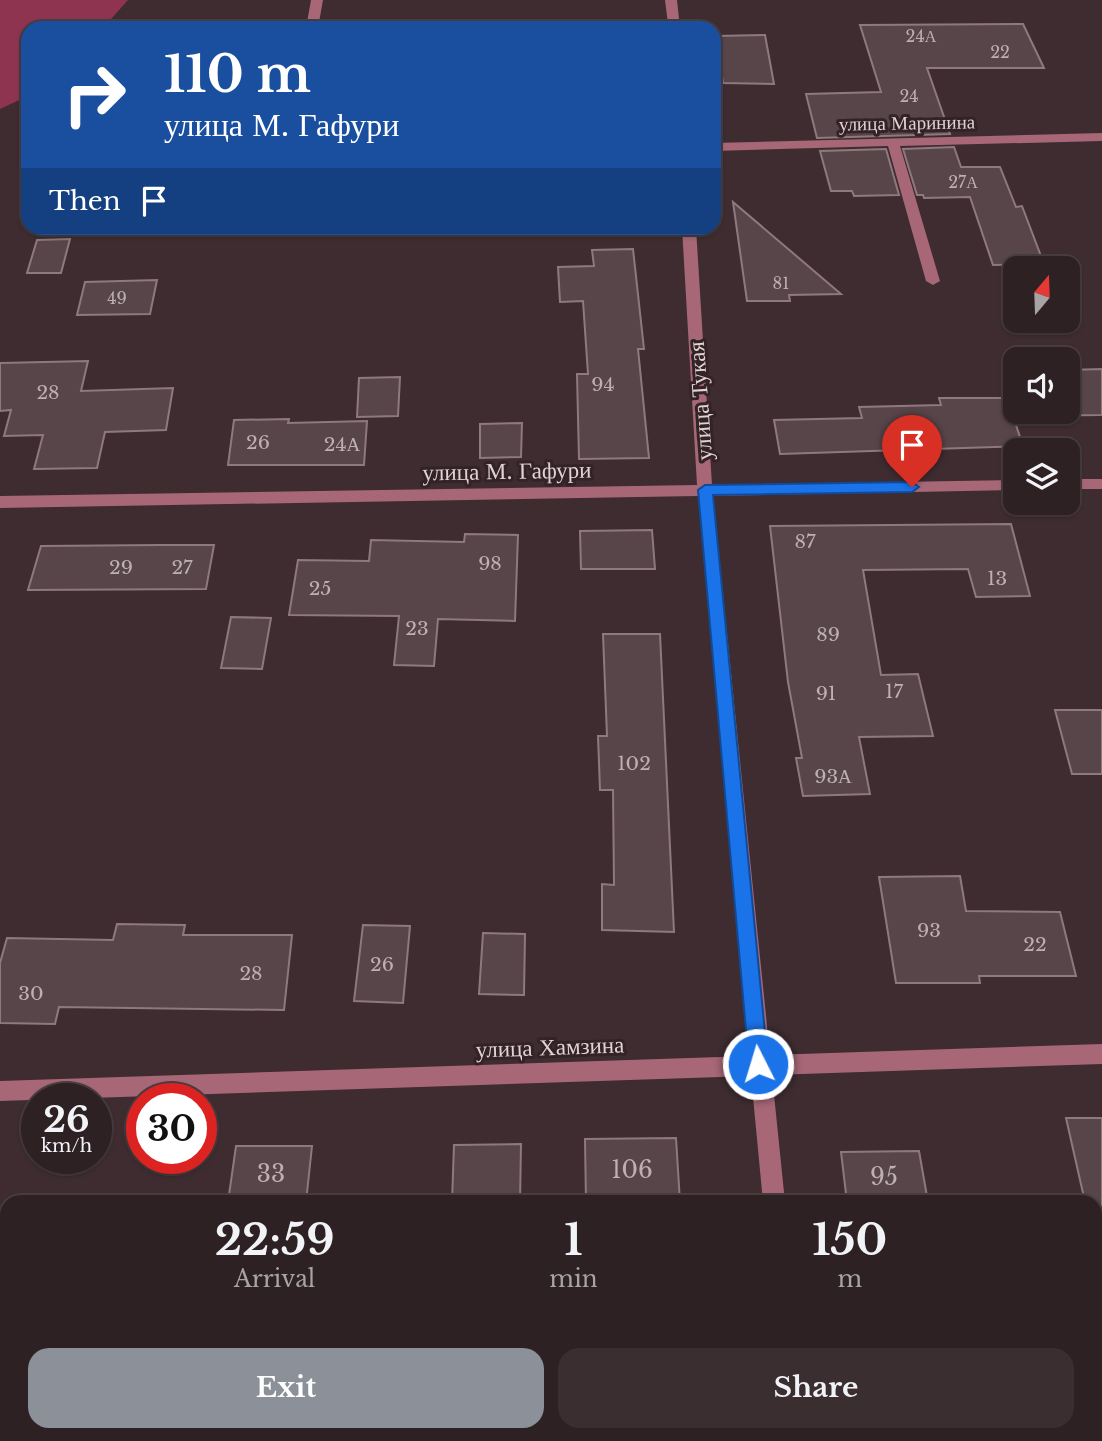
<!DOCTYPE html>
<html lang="en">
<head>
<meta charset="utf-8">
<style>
  body { margin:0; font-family:"Libre Baskerville",serif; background:#3a2e31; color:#f1f3f6; height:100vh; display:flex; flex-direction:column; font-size:26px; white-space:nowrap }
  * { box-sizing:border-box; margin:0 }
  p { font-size:23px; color:#a7a3a6 }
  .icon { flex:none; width:38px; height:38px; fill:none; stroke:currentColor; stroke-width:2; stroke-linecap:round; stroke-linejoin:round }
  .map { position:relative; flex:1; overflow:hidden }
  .side { position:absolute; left:0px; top:1195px; width:1102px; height:247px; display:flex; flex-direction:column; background:#2e2124; border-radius:21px 21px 0 0; box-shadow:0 2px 5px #0004,0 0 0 2px #493e41 }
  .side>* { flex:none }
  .top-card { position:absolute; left:21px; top:21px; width:700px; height:214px; border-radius:21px; box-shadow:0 2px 5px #0004,0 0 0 2px #493e41; background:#1a4fa0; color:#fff; overflow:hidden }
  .needle { width:46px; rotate:19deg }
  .fabs { position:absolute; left:1003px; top:256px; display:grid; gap:14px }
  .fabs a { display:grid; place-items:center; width:77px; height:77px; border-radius:14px; background:#2e2124; box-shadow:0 2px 5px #0004,0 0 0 2px #493e41; font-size:35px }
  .speed { position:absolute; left:21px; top:1083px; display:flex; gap:14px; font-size:35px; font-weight:700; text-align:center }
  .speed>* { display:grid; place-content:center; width:91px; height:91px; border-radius:50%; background:#2e2124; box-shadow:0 2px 5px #0004,0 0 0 2px #493e41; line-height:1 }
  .speed small { font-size:18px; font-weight:400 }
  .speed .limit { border:10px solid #d22; background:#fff; color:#111 }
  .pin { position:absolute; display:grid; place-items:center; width:60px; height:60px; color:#fff; margin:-72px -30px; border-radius:50% 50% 50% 0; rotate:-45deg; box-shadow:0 0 7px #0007 }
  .pin .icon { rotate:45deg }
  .me { position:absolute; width:77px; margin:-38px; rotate:355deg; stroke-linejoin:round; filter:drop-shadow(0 0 5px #0008) }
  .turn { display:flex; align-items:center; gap:24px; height:147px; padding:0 28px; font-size:32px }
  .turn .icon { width:91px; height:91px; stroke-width:2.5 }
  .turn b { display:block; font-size:49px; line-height:60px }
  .then { display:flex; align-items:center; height:66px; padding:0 28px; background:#0003; gap:14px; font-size:26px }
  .eta { display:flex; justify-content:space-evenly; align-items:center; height:119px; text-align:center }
  .eta b { font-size:42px; font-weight:800; line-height:49px }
  .button { display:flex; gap:14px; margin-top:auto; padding:14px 28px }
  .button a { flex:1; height:80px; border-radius:21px; background:#8c9099; color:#fff; font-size:28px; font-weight:800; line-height:80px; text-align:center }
  .button a+a { background:#3a2e31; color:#f1f3f6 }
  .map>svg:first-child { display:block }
  .green { fill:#8e3450 }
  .building { fill:#584549; stroke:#8e797e; stroke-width:2 }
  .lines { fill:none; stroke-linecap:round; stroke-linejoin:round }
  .minor { fill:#a76777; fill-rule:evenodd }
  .route { fill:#1a73e8; stroke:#114b97; stroke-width:2 }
  .labels { text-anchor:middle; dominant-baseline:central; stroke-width:6; stroke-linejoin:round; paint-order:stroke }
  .far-number-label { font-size:16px; fill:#bdb0b2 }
  .far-street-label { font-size:19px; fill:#dfd3d5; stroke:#332226 }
  .number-label { font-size:19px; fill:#bdb0b2 }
  .street-label { font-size:23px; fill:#dfd3d5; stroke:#332226 }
  .near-number-label { font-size:23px; fill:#bdb0b2 }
</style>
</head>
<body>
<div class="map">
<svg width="1102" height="1441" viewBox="0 0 1102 1441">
  <rect width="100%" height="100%" fill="#3e2c30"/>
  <path class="green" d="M 0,0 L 128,0 L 103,28 L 28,28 L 28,96 L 0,109 Z"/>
  <g class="building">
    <path d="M 1023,24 L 1044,68 L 927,68 L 950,134 L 817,138 L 806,94 L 881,92 L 860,25 Z"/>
    <path d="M 765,35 L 774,84 L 723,83 L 716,36 Z"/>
    <path d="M 954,147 L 961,167 L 1000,167 L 1016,207 L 1022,206 L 1044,264 L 993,265 L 970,197 L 924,198 L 923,195 L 917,195 L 903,149 Z"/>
    <path d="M 886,149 L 899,195 L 854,196 L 852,191 L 831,191 L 820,151 Z"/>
    <path d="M 733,202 L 841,294 L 789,295 L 790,301 L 747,301 Z"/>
    <path d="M 70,239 L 61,273 L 27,273 L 37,240 Z"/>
    <path d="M 633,249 L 644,349 L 638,349 L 649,458 L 579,459 L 577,374 L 588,374 L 583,301 L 560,302 L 558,267 L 594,266 L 592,250 Z"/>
    <path d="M 157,280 L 150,314 L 77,315 L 85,282 Z"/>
    <path d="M 88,361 L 81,391 L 173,388 L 166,430 L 105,432 L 97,468 L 34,469 L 43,435 L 4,436 L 11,410 L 0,411 L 0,363 Z"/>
    <path d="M 1102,369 L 1102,415 L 1022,416 L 1020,411 L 1068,411 L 1068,370 Z"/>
    <path d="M 400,377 L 398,416 L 357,417 L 359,378 Z"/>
    <path d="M 939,398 L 1007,398 L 1023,446 L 780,454 L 774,420 L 862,418 L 859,407 L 941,405 Z"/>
    <path d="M 289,419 L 288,423 L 367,421 L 364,465 L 228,465 L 234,420 Z"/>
    <path d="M 522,423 L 521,457 L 480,458 L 480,424 Z"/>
    <path d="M 1011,524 L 1030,596 L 976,597 L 968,569 L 863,570 L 881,675 L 918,674 L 933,736 L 859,737 L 870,794 L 803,796 L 796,758 L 802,758 L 788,682 L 770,526 Z"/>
    <path d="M 652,530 L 655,569 L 581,569 L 580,531 Z"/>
    <path d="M 465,534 L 518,535 L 515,621 L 438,619 L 434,666 L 394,665 L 399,616 L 289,615 L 298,560 L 369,561 L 371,540 L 464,542 Z"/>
    <path d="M 160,545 L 214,545 L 206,589 L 28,590 L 41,546 Z"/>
    <path d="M 231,617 L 271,618 L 262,669 L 221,668 Z"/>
    <path d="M 603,634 L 660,634 L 674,932 L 602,930 L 602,884 L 614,885 L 613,790 L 600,790 L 598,736 L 607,736 Z"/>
    <path d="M 1055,710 L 1102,710 L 1102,774 L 1072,774 Z"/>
    <path d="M 960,876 L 966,911 L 1060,912 L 1076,976 L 979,976 L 980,983 L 896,983 L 879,877 Z"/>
    <path d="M 117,924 L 185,925 L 183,935 L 292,935 L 284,1010 L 59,1007 L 55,1024 L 0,1023 L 0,963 L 7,938 L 113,940 Z"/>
    <path d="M 363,925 L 410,926 L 403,1003 L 354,1001 Z"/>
    <path d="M 483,933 L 525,934 L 524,995 L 479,994 Z"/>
    <path d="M 1066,1118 L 1102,1118 L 1102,1213 L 1096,1214 L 1096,1202 L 1085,1202 Z"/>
    <path d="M 676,1138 L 680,1202 L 586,1202 L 585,1139 Z"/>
    <path d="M 521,1144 L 520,1202 L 452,1202 L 454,1145 Z"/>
    <path d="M 236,1146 L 312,1146 L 306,1202 L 228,1202 Z"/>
    <path d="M 919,1151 L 928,1202 L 847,1202 L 841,1152 Z"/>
  </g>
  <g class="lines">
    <g class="minor">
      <path d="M 311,0 L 323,0 L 318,28 L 306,28 Z"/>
      <path d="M 665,0 L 677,0 L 680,28 L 544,28 L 550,25 L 668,24 Z"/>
      <path d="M 1102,133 L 1102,141 L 900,146 L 940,281 L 933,285 L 926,281 L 888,146 L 714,151 L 714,143 Z"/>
      <path d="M 682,228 L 696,228 L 712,485 L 1015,480 L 1015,490 L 713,496 L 770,1055 L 1102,1044 L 1102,1064 L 772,1075 L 785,1202 L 763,1202 L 751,1076 L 0,1101 L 0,1081 L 750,1056 L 698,496 L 0,508 L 0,496 L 697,485 Z"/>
      <rect x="1068" y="479" width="34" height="10"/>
      <path d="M 789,1435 L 813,1435 L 814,1441 L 790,1441 Z"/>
    </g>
  </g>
  <path class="route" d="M 912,482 L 919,487 L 912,492 L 713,495 L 768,1064 L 765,1070 L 758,1073 L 752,1070 L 749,1064 L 698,490 L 705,485 Z"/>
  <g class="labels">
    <g class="far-number-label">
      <text x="921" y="36">24А</text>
      <text x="1000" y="52">22</text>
      <text x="909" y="96">24</text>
      <text x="963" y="182">27А</text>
      <text x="781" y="283">81</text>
      <text x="117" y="298">49</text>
    </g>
    <g class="far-street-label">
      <text transform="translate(907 123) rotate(-1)">улица Маринина</text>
    </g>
    <g class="number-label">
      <text x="603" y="384">94</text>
      <text x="48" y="392">28</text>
      <text x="258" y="442">26</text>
      <text x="342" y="444">24А</text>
      <text x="805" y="541">87</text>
      <text x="490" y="563">98</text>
      <text x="121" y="567">29</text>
      <text x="182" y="567">27</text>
      <text x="997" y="578">13</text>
      <text x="320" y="588">25</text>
      <text x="417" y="628">23</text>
      <text x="828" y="634">89</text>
      <text x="894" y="691">17</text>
      <text x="826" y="693">91</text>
      <text x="634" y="763">102</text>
      <text x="833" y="776">93А</text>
      <text x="929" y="930">93</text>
      <text x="1035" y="944">22</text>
      <text x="382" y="964">26</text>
      <text x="251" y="973">28</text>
      <text x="31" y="993">30</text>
    </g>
    <g class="street-label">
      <text transform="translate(700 401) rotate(-94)">улица Тукая</text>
      <text transform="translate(507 471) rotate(-1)">улица М. Гафури</text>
      <text transform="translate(550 1047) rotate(-2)">улица Хамзина</text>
    </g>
    <g class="near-number-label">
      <text x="632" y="1170">106</text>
      <text x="271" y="1174">33</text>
      <text x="884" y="1177">95</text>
    </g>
  </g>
</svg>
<div class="fabs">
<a><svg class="needle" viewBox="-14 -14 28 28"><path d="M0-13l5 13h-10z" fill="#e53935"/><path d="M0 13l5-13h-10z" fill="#a7a3a6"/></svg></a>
<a><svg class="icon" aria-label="sound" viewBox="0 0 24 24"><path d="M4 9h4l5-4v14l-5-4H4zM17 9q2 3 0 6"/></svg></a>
<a><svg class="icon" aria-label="layers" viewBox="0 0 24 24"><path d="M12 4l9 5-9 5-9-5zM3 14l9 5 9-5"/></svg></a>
</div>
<div class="speed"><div>26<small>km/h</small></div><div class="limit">30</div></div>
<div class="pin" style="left:912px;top:487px;background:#d93025"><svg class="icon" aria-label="arrive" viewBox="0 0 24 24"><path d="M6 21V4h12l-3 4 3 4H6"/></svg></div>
<svg class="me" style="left:758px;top:1064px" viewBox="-20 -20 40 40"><circle r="17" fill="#1a73e8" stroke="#fff" stroke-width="3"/><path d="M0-11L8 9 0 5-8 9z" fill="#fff"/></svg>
<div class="top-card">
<div class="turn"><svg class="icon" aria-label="right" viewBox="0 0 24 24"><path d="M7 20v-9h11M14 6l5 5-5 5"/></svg><div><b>110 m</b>улица М. Гафури</div></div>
<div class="then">Then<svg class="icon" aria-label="arrive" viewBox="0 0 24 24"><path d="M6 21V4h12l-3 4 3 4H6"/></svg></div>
</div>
<section class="side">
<div class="eta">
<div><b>22:59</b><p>Arrival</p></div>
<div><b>1</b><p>min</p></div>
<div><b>150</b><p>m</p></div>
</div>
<div class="button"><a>Exit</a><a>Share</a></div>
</section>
</div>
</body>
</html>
